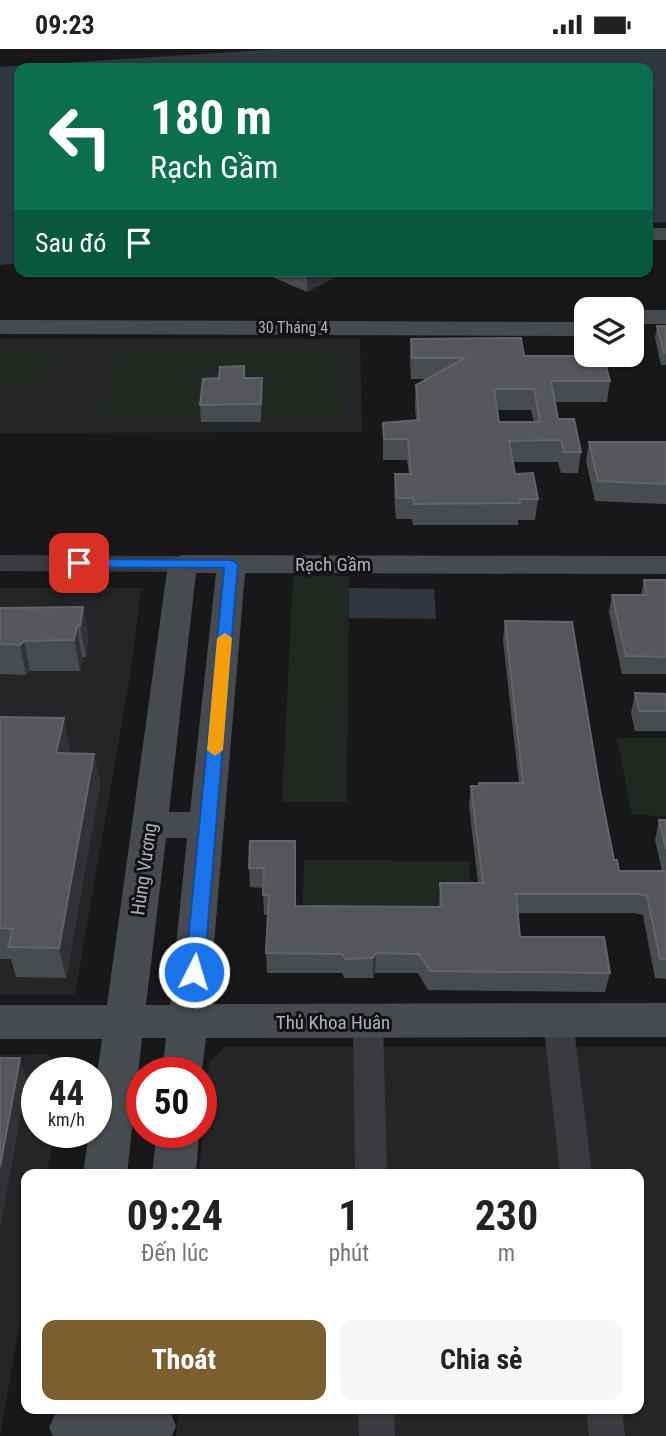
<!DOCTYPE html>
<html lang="vi">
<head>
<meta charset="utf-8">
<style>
  body { margin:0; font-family:"Roboto Condensed",sans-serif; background:#f6f6f6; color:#222; height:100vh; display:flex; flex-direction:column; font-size:26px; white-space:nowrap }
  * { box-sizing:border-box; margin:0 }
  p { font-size:23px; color:#767676 }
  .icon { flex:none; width:38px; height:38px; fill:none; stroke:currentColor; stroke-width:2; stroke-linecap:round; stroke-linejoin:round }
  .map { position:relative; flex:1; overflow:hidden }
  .drawer { position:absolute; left:21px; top:1120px; width:623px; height:245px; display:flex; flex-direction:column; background:#fff; border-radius:14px; box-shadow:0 2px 5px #0004 }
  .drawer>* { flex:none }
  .guide { position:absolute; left:14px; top:14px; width:639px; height:214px; border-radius:14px; box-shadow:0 2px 5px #0004; background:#0b6e4f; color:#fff; overflow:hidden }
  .controls { position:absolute; left:574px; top:248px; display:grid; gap:14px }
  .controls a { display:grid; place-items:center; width:70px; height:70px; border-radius:14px; background:#fff; box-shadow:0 2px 5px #0004; font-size:35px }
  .speed { position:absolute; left:21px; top:1008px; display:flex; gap:14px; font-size:35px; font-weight:700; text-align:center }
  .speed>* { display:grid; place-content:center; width:91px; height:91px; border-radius:50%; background:#fff; box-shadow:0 2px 5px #0004; line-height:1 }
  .speed small { font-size:18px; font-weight:400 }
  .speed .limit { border:10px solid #d22; background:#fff; color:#111 }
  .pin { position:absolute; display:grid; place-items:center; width:60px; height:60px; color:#fff; margin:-30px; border-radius:14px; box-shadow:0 4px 10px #0006 }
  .me { position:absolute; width:77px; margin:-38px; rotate:5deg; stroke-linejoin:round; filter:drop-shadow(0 0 5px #0008) }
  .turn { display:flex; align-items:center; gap:24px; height:147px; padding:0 21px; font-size:32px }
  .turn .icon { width:91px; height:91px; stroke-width:2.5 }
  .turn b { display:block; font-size:49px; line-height:60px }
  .then { display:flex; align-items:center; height:66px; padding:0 21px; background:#0003; gap:14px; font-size:26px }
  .eta { display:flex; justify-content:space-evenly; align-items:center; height:119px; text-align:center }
  .eta b { font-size:42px; font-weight:700; line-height:49px }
  .button { display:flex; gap:14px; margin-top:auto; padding:14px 21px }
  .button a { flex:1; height:80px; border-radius:14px; background:#7d5e2f; color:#fff; font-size:28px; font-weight:700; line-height:80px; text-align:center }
  .button a+a { background:#f6f6f6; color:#222 }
  .status { display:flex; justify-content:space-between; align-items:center; height:49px; padding:0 35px; background:#fff; direction:ltr }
  .status svg { height:19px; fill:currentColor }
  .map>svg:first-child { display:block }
  .built { fill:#242527 }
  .green { fill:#202821 }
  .water { fill:#2e383e }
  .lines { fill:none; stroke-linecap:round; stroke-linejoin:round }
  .minor { fill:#393b3f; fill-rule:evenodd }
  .tertiary { fill:#393b3f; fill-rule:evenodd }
  .secondary { fill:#474a4f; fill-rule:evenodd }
  .wall { fill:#494c4f; fill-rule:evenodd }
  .shaded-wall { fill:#313235 }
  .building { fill:#54565b; stroke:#62646a; stroke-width:2; fill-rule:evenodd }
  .route { fill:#1a73e8; stroke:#114b97; stroke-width:2 }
  .slow { fill:#f59e0b }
  .labels { text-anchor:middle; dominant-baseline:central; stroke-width:6; stroke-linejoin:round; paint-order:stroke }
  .far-street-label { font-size:16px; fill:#abb0ba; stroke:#131315 }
  .street-label { font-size:19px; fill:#abb0ba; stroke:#131315 }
</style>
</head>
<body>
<div class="status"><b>09:23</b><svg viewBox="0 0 49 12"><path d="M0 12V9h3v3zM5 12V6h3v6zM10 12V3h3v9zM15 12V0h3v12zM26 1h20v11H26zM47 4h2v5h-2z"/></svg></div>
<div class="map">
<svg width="666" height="1387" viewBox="0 0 666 1387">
  <rect width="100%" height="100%" fill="#18181a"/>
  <g class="built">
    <path d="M 0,290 L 360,290 L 362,383 L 0,384 Z"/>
    <path d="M 0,539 L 141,539 L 132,615 L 75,946 L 0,946 Z"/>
    <path d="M 225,998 L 666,998 L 666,1387 L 176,1387 L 179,1360 L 639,1360 L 639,1125 L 199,1125 L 209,1012 Z"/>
    <path d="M 48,1005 L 59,1024 L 37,1024 L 37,1083 L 55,1083 L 47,1125 L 26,1125 L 26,1239 L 0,1387 L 0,1006 Z"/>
  </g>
  <g class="green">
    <path d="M 0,303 L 57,303 L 48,336 L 0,336 Z"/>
    <path d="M 120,303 L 346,304 L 345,366 L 266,366 L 269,325 L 204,325 L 197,366 L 106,365 Z"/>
    <path d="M 293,527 L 349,527 L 347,753 L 282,753 Z"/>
    <path d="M 617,689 L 666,689 L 666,767 L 632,766 Z"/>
    <path d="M 304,811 L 469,812 L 472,853 L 440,874 L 302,873 Z"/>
  </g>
  <g class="water">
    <path d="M 280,0 L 666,0 L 666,173 L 648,174 L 648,19 L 19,19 L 19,214 L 0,216 L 0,18 Z"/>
    <path d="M 349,539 L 434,540 L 436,570 L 349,569 Z"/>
  </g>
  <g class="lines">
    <g class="minor">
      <path d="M 558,959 L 568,962 L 573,971 L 592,1125 L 560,1125 L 543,971 L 548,962 Z"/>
      <path d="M 368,961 L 378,964 L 383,973 L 387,1125 L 355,1125 L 353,973 L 358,964 Z"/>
      <path d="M 358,1360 L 394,1360 L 395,1387 L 359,1387 Z"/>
      <path d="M 586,1360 L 622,1360 L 625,1387 L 589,1387 Z"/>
    </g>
    <path class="tertiary" d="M 0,506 L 183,507 L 192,509 L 196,515 L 192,521 L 183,523 L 0,522 Z"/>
    <g class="secondary">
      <rect x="648" y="179" width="18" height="12"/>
      <rect x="632" y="261" width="34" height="14"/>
      <path d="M 0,271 L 586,273 L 586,287 L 0,285 Z"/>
      <path d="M 183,506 L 666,507 L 666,525 L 245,524 L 209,955 L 666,954 L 666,988 L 206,989 L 201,1029 L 201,1024 L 162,1024 L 166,989 L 142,989 L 127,1125 L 83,1125 L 89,1083 L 96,1083 L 96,1032 L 102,990 L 0,990 L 0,956 L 107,956 L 168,515 L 173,509 ZM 196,524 L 216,524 L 190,763 L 169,763 ZM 166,789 L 187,789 L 170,956 L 146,956 Z"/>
      <path d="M 157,1083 L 199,1083 L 196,1125 L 152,1125 Z"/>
      <path d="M 58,1360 L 169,1360 L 176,1377 L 172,1387 L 53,1387 L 49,1378 Z"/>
    </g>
  </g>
  <g class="wall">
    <path d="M 40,222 L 69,222 L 40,224 Z"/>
    <path d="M 265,222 L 347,222 L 307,243 L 266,225 Z"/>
    <path d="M 657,277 L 666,277 L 666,316 L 661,316 L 655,289 Z"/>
    <path d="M 411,290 L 524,307 L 610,332 L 607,353 L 555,353 L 558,370 L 581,403 L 578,424 L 561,424 L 558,413 L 513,413 L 515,425 L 538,450 L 535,471 L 518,471 L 518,476 L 413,476 L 412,470 L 396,470 L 394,446 L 395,425 L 409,425 L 407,411 L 383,411 L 383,374 L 416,371 L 415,357 L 416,336 L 427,330 L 411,330 L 410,310 ZM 497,361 L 531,361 L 534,373 L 499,373 Z"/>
    <path d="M 245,329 L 262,329 L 261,373 L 201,373 L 200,356 Z"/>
    <path d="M 589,393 L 666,393 L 666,455 L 595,452 L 586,412 Z"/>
    <path d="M 644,531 L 666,531 L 666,625 L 622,625 L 609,563 L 612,546 L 641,546 Z"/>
    <path d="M 83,558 L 88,588 L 86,608 L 82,608 L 80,622 L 30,622 L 26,626 L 0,625 L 0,559 Z"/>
    <path d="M 505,572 L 600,741 L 614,811 L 619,822 L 662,822 L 655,791 L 659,771 L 666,771 L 666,930 L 655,929 L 643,866 L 634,864 L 518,864 L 520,888 L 610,924 L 605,943 L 428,941 L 418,924 L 375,924 L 373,929 L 344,929 L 342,924 L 267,924 L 266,904 L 268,866 L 264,866 L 263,839 L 250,838 L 249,819 L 296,811 L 295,857 L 439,858 L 440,834 L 478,834 L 469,757 L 471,737 L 519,734 L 503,592 Z"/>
    <path d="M 635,644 L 666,645 L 666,682 L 635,682 L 631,664 Z"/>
    <path d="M 0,668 L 70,699 L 69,704 L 94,705 L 100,735 L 66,929 L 16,928 L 11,910 L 0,910 Z"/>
  </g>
  <g class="shaded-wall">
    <path d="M 307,222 L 347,222 L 307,243 Z"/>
    <path d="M 83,558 L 88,588 L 86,608 L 80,577 Z"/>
    <path d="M 77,577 L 82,608 L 80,622 L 74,591 Z"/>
    <path d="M 24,592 L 30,622 L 26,626 L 20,596 Z"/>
    <path d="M 64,669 L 70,699 L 63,735 L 56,704 Z"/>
    <path d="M 94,705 L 100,735 L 66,929 L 59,899 Z"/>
    <path d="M 376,904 L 375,924 L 373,929 L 373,909 Z"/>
    <path d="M 20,1009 L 27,1032 L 0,1180 L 0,1118 Z"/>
  </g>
  <g class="building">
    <path d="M 657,277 L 666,277 L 666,304 L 664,304 Z"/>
    <path d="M 521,289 L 524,307 L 603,307 L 610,332 L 551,332 L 558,370 L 574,370 L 581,403 L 564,403 L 561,391 L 509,392 L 515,425 L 533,424 L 538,450 L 519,450 L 520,454 L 414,455 L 413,449 L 397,449 L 395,425 L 411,425 L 408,390 L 384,390 L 383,374 L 419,371 L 416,336 L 465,309 L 412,309 L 411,290 ZM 494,340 L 534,340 L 540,373 L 499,373 Z"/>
    <path d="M 244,317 L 244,329 L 262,329 L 261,355 L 200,356 L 203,330 L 219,329 L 220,318 Z"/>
    <path d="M 589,393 L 666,393 L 666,435 L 598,432 Z"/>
    <path d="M 644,531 L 666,531 L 666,608 L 626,607 L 612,546 L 647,546 Z"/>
    <path d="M 83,558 L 80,577 L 77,577 L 74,591 L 24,592 L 20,596 L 0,595 L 0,559 Z"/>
    <path d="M 505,572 L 572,573 L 600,741 L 614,811 L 617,811 L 619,822 L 666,822 L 666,910 L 660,910 L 647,847 L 639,845 L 516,845 L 520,888 L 604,888 L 610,924 L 430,922 L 419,905 L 376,904 L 373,909 L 345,910 L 342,905 L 266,904 L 269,846 L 263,846 L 264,819 L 249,819 L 250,792 L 295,792 L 295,857 L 442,858 L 440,834 L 483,834 L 471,737 L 480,737 L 479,734 L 523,734 Z"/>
    <path d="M 635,644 L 666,645 L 666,662 L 639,662 Z"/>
    <path d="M 0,668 L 64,669 L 56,704 L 94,705 L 59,899 L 8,898 L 13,880 L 0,879 Z"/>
    <path d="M 659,771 L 666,771 L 666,800 Z"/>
    <path d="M 0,1009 L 20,1009 L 0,1118 Z"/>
  </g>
  <path class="route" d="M 79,510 L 231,511 L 238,515 L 204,923 L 194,931 L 185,923 L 224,519 L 74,518 L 74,511 Z"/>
  <path class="slow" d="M 225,584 L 232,589 L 223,701 L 215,707 L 207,701 L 217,589 Z"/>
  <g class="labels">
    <g class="far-street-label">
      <text x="293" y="278">30 Tháng 4</text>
    </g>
    <g class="street-label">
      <text x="333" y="515">Rạch Gầm</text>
      <text transform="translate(144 820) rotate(-82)">Hùng Vương</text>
      <text x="333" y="973">Thủ Khoa Huân</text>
    </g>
  </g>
</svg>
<div class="controls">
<a><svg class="icon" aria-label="layers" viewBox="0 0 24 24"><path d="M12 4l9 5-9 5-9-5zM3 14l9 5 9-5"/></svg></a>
</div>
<div class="speed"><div>44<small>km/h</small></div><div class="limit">50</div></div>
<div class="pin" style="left:79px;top:514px;background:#d93025"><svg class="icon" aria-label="arrive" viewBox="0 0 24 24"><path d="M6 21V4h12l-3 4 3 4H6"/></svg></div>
<svg class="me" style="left:194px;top:923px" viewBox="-20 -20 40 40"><circle r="17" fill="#1a73e8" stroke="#fff" stroke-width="3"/><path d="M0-11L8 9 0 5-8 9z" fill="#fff"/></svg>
<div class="guide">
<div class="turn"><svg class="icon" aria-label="left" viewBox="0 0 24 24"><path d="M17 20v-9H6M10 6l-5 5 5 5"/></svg><div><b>180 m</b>Rạch Gầm</div></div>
<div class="then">Sau đó<svg class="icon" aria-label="arrive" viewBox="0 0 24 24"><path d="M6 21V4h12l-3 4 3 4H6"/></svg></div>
</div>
<section class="drawer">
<div class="eta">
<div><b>09:24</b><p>Đến lúc</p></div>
<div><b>1</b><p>phút</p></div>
<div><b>230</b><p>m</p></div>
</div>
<div class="button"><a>Thoát</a><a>Chia sẻ</a></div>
</section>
</div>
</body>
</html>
